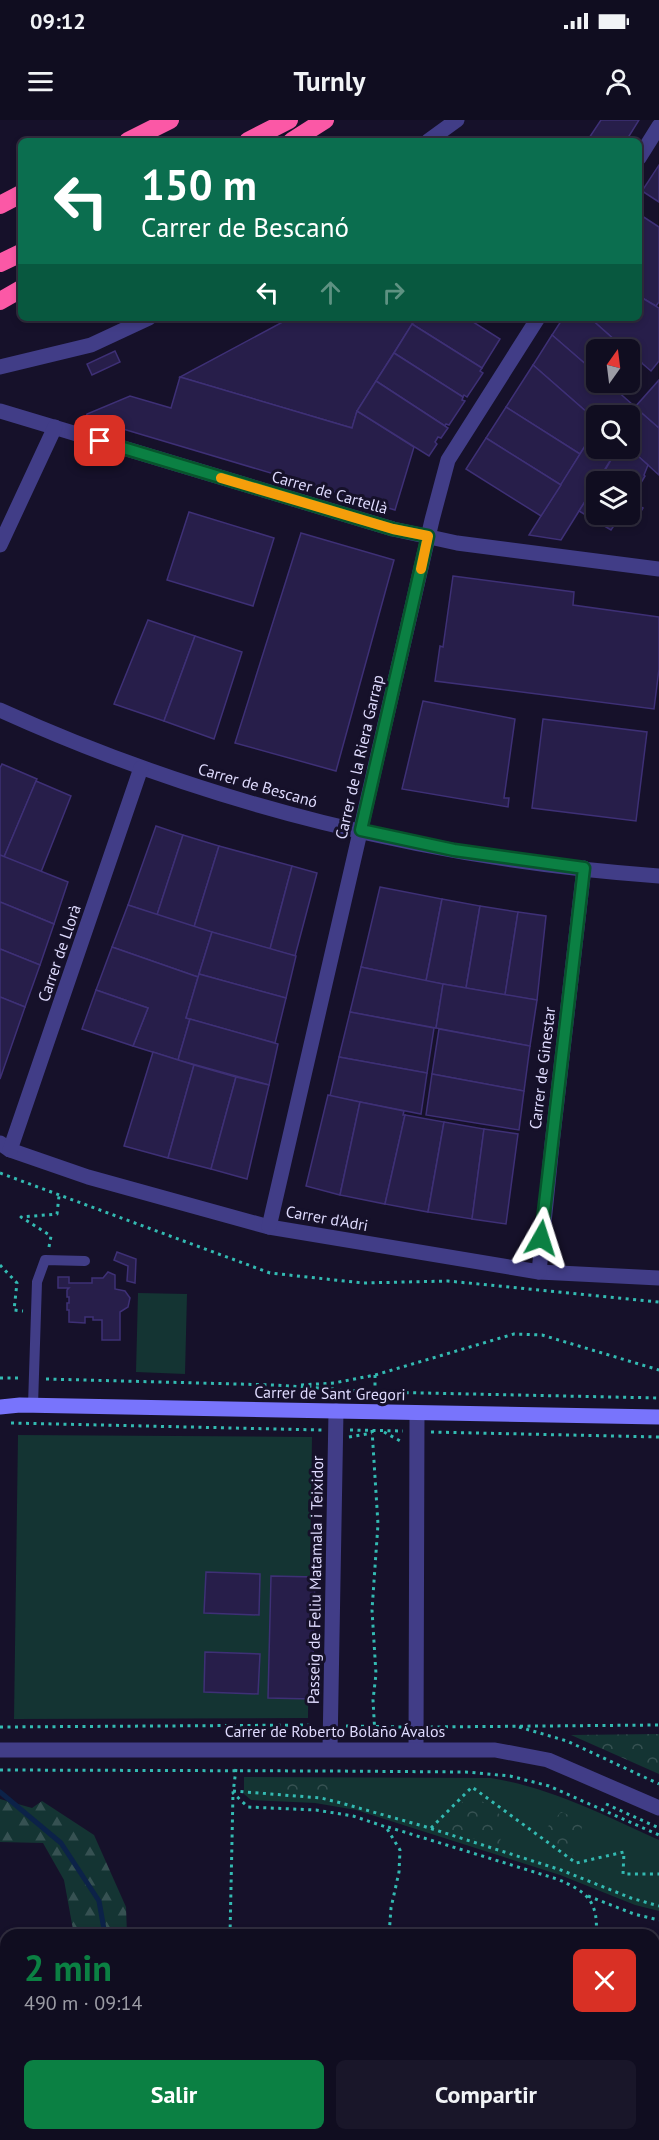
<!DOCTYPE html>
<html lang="es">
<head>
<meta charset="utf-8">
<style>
  body { margin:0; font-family:"PT Sans",sans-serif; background:#191629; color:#f1f3f6; height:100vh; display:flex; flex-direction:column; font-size:22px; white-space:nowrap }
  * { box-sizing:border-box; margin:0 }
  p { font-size:20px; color:#9c9ca5 }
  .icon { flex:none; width:33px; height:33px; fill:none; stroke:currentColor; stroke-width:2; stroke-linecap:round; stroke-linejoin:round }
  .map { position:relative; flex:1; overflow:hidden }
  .side { position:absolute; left:0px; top:1809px; width:660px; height:212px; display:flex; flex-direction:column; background:#100d20; border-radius:18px 18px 0 0; box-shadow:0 3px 9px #0003,0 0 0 2px #302d3e }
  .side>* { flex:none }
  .hud { position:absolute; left:18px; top:18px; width:624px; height:183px; border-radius:9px; box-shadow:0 3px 9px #0003,0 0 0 2px #302d3e; background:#0b6e4f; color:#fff; overflow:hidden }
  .needle { width:39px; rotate:14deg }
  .fabs { position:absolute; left:586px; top:219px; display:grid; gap:12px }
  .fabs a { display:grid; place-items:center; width:54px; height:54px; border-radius:9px; background:#100d20; box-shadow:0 3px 9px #0003,0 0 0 2px #302d3e; font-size:30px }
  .pin { position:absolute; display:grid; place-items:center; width:51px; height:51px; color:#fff; margin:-26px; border-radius:12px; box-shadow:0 3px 9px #0006 }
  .me { position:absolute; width:66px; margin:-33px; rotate:6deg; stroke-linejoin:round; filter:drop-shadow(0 0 4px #0008) }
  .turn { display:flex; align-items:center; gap:21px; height:126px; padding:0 24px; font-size:27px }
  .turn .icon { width:78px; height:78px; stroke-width:2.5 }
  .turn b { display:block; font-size:42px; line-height:51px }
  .lanes { display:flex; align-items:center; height:57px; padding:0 24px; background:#0003; justify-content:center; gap:30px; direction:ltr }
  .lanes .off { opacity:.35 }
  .round { display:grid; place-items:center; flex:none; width:63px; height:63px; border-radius:9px; background:#191629 }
  .summary { display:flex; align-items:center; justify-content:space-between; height:102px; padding:0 24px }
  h1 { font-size:36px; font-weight:800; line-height:45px; color:#0b8043 }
  .button { display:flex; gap:12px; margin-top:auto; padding:12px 24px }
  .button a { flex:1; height:69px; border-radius:9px; background:#0b8043; color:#fff; font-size:24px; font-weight:800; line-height:69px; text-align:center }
  .button a+a { background:#191629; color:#f1f3f6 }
  .status { display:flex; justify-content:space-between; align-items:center; height:42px; padding:0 30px; background:#100d20; direction:ltr }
  .status svg { height:16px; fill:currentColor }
  header { display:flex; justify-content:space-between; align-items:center; height:78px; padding:0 24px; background:#100d20; font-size:27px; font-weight:800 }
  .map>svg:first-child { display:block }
  .green { fill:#143433 }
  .forest { fill:url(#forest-firs) }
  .park { fill:url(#park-crowns) }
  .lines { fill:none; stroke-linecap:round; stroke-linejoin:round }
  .stream { stroke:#0c2248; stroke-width:5 }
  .building { fill:#271e4a; stroke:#3e3076; stroke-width:1.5 }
  .path { stroke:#33bab2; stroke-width:3; stroke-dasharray:3 4.5; stroke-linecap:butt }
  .service { stroke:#413d87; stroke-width:10 }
  .minor { stroke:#413d87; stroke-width:15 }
  .secondary { stroke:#7874fc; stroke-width:15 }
  .motorway { stroke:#fb58a6; stroke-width:18 }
  .route-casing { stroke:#07532c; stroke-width:15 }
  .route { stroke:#0b8043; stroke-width:10 }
  .slow { stroke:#f59e0b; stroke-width:10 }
  .labels { text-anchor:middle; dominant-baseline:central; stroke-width:6; stroke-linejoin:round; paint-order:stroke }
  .street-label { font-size:16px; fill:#dfdbfe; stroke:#16112a }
</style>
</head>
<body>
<div class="status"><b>09:12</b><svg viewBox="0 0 49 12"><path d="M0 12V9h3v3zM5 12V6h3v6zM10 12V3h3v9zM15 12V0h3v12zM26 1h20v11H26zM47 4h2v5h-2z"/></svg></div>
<header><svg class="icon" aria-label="menu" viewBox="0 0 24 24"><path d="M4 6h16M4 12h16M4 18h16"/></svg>Turnly<svg class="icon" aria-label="person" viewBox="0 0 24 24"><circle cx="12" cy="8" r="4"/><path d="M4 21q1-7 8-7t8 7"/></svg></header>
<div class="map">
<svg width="659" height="2020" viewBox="0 0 659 2020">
  <defs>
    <pattern id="forest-firs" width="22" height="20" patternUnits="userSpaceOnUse" patternTransform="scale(1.5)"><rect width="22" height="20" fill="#143433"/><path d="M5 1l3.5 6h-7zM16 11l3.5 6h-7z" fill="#365152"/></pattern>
    <pattern id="park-crowns" width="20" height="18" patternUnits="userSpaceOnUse" patternTransform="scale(1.5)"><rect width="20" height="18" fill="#143433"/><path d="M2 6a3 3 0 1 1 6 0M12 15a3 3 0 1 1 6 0" fill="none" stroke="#365152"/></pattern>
  </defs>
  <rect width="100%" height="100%" fill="#16112a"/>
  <g class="green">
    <path d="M 138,1173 L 187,1174 L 185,1254 L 136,1252 Z"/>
    <path d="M 18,1315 L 312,1317 L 308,1598 L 14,1599 Z"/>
    <path d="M 244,1657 L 491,1658 C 551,1668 604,1695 659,1720 L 659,1791 L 635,1785 L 560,1755 L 356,1690 L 315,1683 L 251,1680 L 244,1674 Z"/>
  </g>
  <path class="forest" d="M 0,1679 L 32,1688 L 42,1681 L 94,1715 L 126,1787 L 127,1815 L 74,1815 L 64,1760 L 43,1723 L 0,1722 Z"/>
  <g class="park">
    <path d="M 659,1614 L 659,1654 L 571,1615 Z"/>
    <path d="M 333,1658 L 339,1663 L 332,1677 L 282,1671 L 276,1668 L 276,1662 Z"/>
    <path d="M 471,1673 L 502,1696 L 500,1726 L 438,1708 Z"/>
    <path d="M 561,1692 L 584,1701 L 572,1737 L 542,1713 Z"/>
  </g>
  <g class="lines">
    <g class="stream">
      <path d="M 0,1672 L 61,1723 L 99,1781 L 105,1815"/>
      <path d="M 127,2014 L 128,2020"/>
    </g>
  </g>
  <g class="building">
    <path d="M 601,0 L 639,0 L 626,21 L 587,21 Z"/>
    <path d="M 659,45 L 659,82 L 642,71 Z"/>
    <path d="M 639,94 L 659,107 L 659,182 L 656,186 L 639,176 Z"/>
    <path d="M 639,176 L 659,188 L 659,241 L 651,251 L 630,233 L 630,230 L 626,230 L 590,198 L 639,198 Z"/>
    <path d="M 416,198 L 467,198 L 500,219 L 482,248 L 412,204 Z"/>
    <path d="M 416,198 L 357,291 L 352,308 L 180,257 L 290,198 Z"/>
    <path d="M 563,198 L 590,198 L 626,230 L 597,230 L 597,254 L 552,215 Z"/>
    <path d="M 412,204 L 482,248 L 480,251 L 483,253 L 467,277 L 464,275 L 463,277 L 394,233 Z"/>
    <path d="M 552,215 L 597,254 L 597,262 L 607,262 L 659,308 L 659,355 L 629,328 L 630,296 L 597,296 L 597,301 L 533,245 Z"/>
    <path d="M 115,231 L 120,242 L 92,255 L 87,244 Z"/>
    <path d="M 394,233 L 463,277 L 462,280 L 465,281 L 449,305 L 446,304 L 445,306 L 376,261 Z"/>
    <path d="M 630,233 L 642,243 L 630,256 Z"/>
    <path d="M 533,245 L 597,301 L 597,307 L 580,334 L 506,287 Z"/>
    <path d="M 180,257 L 352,308 L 357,291 L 414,327 L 395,390 L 86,298 L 87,294 L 130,276 L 171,288 Z"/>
    <path d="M 659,260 L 659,308 L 635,287 Z"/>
    <path d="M 376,261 L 448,308 L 441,318 L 438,317 L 435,322 L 437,324 L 429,336 L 357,291 Z"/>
    <path d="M 506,287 L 580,334 L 561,365 L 486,318 Z"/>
    <path d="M 597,307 L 597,328 L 618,328 L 579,391 L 561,420 L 529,415 Z"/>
    <path d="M 486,318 L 561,365 L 541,396 L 466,349 Z"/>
    <path d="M 618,328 L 629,328 L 648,345 L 644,355 L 645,356 L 630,381 L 630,362 L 598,362 Z"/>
    <path d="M 597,363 L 597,394 L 622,394 L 611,410 L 579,391 Z"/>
    <path d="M 634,383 L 643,388 L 634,403 L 625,397 L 626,394 L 630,394 L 630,389 Z"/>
    <path d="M 189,392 L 274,418 L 253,486 L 167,460 Z"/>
    <path d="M 301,413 L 394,440 L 336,651 L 235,623 Z"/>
    <path d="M 453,456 L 574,472 L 573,485 L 659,497 L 659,549 L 654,589 L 435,561 L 440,526 L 443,527 Z"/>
    <path d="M 148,500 L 195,516 L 164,601 L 114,584 Z"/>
    <path d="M 195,516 L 242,532 L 214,619 L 164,601 Z"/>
    <path d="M 423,581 L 515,599 L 504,678 L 509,678 L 508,687 L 402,669 Z"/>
    <path d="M 543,599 L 647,612 L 636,701 L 532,688 Z"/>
    <path d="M 2,644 L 37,659 L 4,737 L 0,735 L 0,648 Z"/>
    <path d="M 36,661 L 71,676 L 41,752 L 4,737 Z"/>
    <path d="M 156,706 L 183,715 L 157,795 L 128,785 Z"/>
    <path d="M 183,715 L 219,726 L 194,807 L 157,795 Z"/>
    <path d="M 219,726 L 292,746 L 270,829 L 194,807 Z"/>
    <path d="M 0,735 L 68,762 L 54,804 L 0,782 Z"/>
    <path d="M 292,746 L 317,753 L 295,836 L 270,829 Z"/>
    <path d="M 380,767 L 442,779 L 426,861 L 361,847 Z"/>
    <path d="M 442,779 L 480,786 L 466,868 L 426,861 Z"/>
    <path d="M 0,782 L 54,804 L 40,845 L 0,829 Z"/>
    <path d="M 128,785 L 212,812 L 198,857 L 112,827 Z"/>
    <path d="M 480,786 L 518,792 L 505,875 L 466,868 Z"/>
    <path d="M 518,792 L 546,796 L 537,880 L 505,875 Z"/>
    <path d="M 212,812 L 296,836 L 286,878 L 199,854 Z"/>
    <path d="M 112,827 L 198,857 L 186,898 L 190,899 L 178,940 L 133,926 L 148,888 L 96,870 Z"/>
    <path d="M 0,829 L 40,845 L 25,887 L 0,877 Z"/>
    <path d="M 361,847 L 443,864 L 436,908 L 350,892 Z"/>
    <path d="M 199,854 L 286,878 L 275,923 L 186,898 Z"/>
    <path d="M 443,864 L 537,880 L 530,926 L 436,908 Z"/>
    <path d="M 96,870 L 148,888 L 133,926 L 82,909 Z"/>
    <path d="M 0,877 L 25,887 L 0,959 Z"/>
    <path d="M 350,892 L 434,908 L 427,953 L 339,937 Z"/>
    <path d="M 190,899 L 278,924 L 269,965 L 178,940 Z"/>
    <path d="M 439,909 L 530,926 L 524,971 L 432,954 Z"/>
    <path d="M 153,932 L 194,945 L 168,1038 L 124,1026 Z"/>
    <path d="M 339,937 L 427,953 L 421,994 L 330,976 Z"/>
    <path d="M 194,945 L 236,957 L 211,1049 L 168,1038 Z"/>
    <path d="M 432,954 L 524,971 L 519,1010 L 426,995 Z"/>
    <path d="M 236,957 L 269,965 L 247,1059 L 211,1049 Z"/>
    <path d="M 328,975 L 360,982 L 340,1075 L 306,1066 Z"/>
    <path d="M 360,982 L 404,991 L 403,995 L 405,995 L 385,1084 L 340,1075 Z"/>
    <path d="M 405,995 L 444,1002 L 428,1092 L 385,1084 Z"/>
    <path d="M 444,1002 L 484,1009 L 472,1099 L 428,1092 Z"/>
    <path d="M 484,1009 L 518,1014 L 506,1104 L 472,1099 Z"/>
    <path d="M 117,1132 L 136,1139 L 135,1163 L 127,1161 L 128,1146 L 114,1140 Z"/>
    <path d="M 108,1152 L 115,1155 L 115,1169 L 125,1171 L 130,1178 L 128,1187 L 120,1192 L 120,1220 L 102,1220 L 102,1200 L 93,1200 L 93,1197 L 85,1197 L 85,1203 L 69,1202 L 69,1190 L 67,1190 L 67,1183 L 69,1183 L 69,1177 L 67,1177 L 67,1170 L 69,1168 L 58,1168 L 58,1157 L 69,1157 L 69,1163 L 92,1163 L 92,1158 L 103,1158 Z"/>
    <path d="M 206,1452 L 260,1454 L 259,1495 L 204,1493 Z"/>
    <path d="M 271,1456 L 315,1457 L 312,1579 L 268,1578 Z"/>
    <path d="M 205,1532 L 260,1534 L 258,1574 L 204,1572 Z"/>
    <path d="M 173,2014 L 209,2014 L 210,2020 L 174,2020 Z"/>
    <path d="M 257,2014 L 307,2014 L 308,2020 L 259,2020 Z"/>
    <path d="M 401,2014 L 444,2014 L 444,2018 L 401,2020 Z"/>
  </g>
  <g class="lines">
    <g class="path">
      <path d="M 0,1053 L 270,1153 L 363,1163 L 448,1161 L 659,1182"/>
      <path d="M 49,1127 L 51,1116 L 21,1097 L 57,1094 L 59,1076"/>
      <path d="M 0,1145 L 17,1163 L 14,1190 L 23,1191"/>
      <path d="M 375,1255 L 375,1274"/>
      <path d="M 0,1258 L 22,1258"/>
      <path d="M 46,1259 L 275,1265 L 376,1272 L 659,1278"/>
      <path d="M 301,1265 L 334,1263 L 375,1255 L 514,1214 L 542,1215 L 659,1250"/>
      <path d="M 11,1303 L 322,1310"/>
      <path d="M 350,1310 L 403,1311"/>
      <path d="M 372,1310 L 378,1404 L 372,1490 L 376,1554 L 373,1580 L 375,1615"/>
      <path d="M 384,1312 L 402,1322"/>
      <path d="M 431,1312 L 659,1317"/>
      <path d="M 349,1317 L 372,1313"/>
      <path d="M 346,1606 L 402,1607"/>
      <path d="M 0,1607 L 315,1605"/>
      <path d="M 430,1607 L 659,1605"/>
      <path d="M 519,1607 L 567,1621 L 659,1664"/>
      <path d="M 236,1649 L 233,1673 L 248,1687 L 316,1690 L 353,1696 L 386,1707 L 400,1730 L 399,1752 L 391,1788 L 389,1815"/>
      <path d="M 0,1650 L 328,1651 L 466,1652 L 510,1656 L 549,1666 L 659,1715"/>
      <path d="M 233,1671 L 321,1678 L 341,1683 L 423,1706 L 561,1750 L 631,1778 L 659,1786"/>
      <path d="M 606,1684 L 659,1708"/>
      <path d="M 388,1707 L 557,1759 C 586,1771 599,1781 596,1815"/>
      <path d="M 431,1708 L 472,1667 L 576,1743 L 624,1732 L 623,1754 L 659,1754"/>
      <path d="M 588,1776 L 634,1794 L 659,1800"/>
      <path d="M 230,1815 L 233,1673"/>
      <path d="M 654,1992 L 659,1992"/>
      <path d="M 157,2014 L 159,2020"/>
      <path d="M 387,2014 L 387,2020"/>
      <path d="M 498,2020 L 509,2014"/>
    </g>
    <path class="service" d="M 33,1285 L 37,1162 L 45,1140 L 85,1141"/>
    <g class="minor">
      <path d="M 428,21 L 457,0"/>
      <path d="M 639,38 L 659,6"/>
      <path d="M 0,247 L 91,225 L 149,198"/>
      <path d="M 0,291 L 393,409 L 457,423 L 659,449"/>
      <path d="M 0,425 L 55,307"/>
      <path d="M 0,590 C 207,684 432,740 659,756"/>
      <path d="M 0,1023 L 10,1030 L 88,1057 L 269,1107 L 539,1152 L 659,1158"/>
      <path d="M 10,1030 L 141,648"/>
      <path d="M 269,1107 L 432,400 L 448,340 L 538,198"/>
      <path d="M 539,1152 L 552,1024 L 584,748"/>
      <path d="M 330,1629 L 336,1291"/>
      <path d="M 416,1629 L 417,1293"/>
      <path d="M 0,1630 L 495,1630 L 548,1640 L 659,1688"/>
    </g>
    <path class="secondary" d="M 0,1287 L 20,1285 L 659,1297"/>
    <g class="motorway">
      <path d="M 128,21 L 170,0"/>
      <path d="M 248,21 L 289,0"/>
      <path d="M 292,21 L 325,0"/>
      <path d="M 0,85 L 21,74"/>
      <path d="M 0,143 L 21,133"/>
      <path d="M 0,181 L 21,169"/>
    </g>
  </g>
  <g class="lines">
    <defs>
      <path id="route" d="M 100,321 L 393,409 L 428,416 L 361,710 L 454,730 L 584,748 L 541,1118"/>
    </defs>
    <use href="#route" class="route-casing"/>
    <use href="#route" class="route"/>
    <path class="slow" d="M 221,358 L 393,409 L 428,416 L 421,449"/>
  </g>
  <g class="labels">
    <g class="street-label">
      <text transform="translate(330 372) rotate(16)">Carrer de Cartellà</text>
      <text transform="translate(359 637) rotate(-77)">Carrer de la Riera Garrap</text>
      <text transform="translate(258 665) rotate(16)">Carrer de Bescanó</text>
      <text transform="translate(59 833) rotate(-71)">Carrer de Llorà</text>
      <text transform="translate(542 948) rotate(-83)">Carrer de Ginestar</text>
      <text transform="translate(327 1098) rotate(10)">Carrer d'Adri</text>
      <text transform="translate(330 1273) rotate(1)">Carrer de Sant Gregori</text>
      <text transform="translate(315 1460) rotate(-89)">Passeig de Feliu Matamala i Teixidor</text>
      <text x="335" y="1611">Carrer de Roberto Bolaño Ávalos</text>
    </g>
  </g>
</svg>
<div class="fabs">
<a><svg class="needle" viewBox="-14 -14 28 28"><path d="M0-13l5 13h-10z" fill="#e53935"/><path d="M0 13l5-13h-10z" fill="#9c9ca5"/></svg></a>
<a><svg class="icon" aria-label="search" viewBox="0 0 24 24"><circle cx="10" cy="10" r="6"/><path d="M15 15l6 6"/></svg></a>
<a><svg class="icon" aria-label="layers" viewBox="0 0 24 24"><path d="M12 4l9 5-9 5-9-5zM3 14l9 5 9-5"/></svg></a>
</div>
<div class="pin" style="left:100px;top:321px;background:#d93025"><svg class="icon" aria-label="arrive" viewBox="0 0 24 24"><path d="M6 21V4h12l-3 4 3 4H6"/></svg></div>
<svg class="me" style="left:541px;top:1118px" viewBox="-20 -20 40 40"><path d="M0-17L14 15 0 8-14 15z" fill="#0b8043" stroke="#fff" stroke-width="4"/></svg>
<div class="hud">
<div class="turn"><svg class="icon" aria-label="left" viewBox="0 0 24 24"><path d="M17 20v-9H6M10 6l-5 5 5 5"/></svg><div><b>150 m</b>Carrer de Bescanó</div></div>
<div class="lanes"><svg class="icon" aria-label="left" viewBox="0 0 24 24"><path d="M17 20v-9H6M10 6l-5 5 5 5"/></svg><svg class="icon off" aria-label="ahead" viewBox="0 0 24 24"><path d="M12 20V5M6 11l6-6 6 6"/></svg><svg class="icon off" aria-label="right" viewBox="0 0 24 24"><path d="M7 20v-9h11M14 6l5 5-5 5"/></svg></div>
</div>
<section class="side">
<div class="summary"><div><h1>2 min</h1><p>490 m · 09:14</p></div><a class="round" style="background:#d93025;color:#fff"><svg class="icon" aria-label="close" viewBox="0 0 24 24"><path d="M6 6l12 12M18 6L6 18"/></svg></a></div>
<div class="button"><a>Salir</a><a>Compartir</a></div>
</section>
</div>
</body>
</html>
